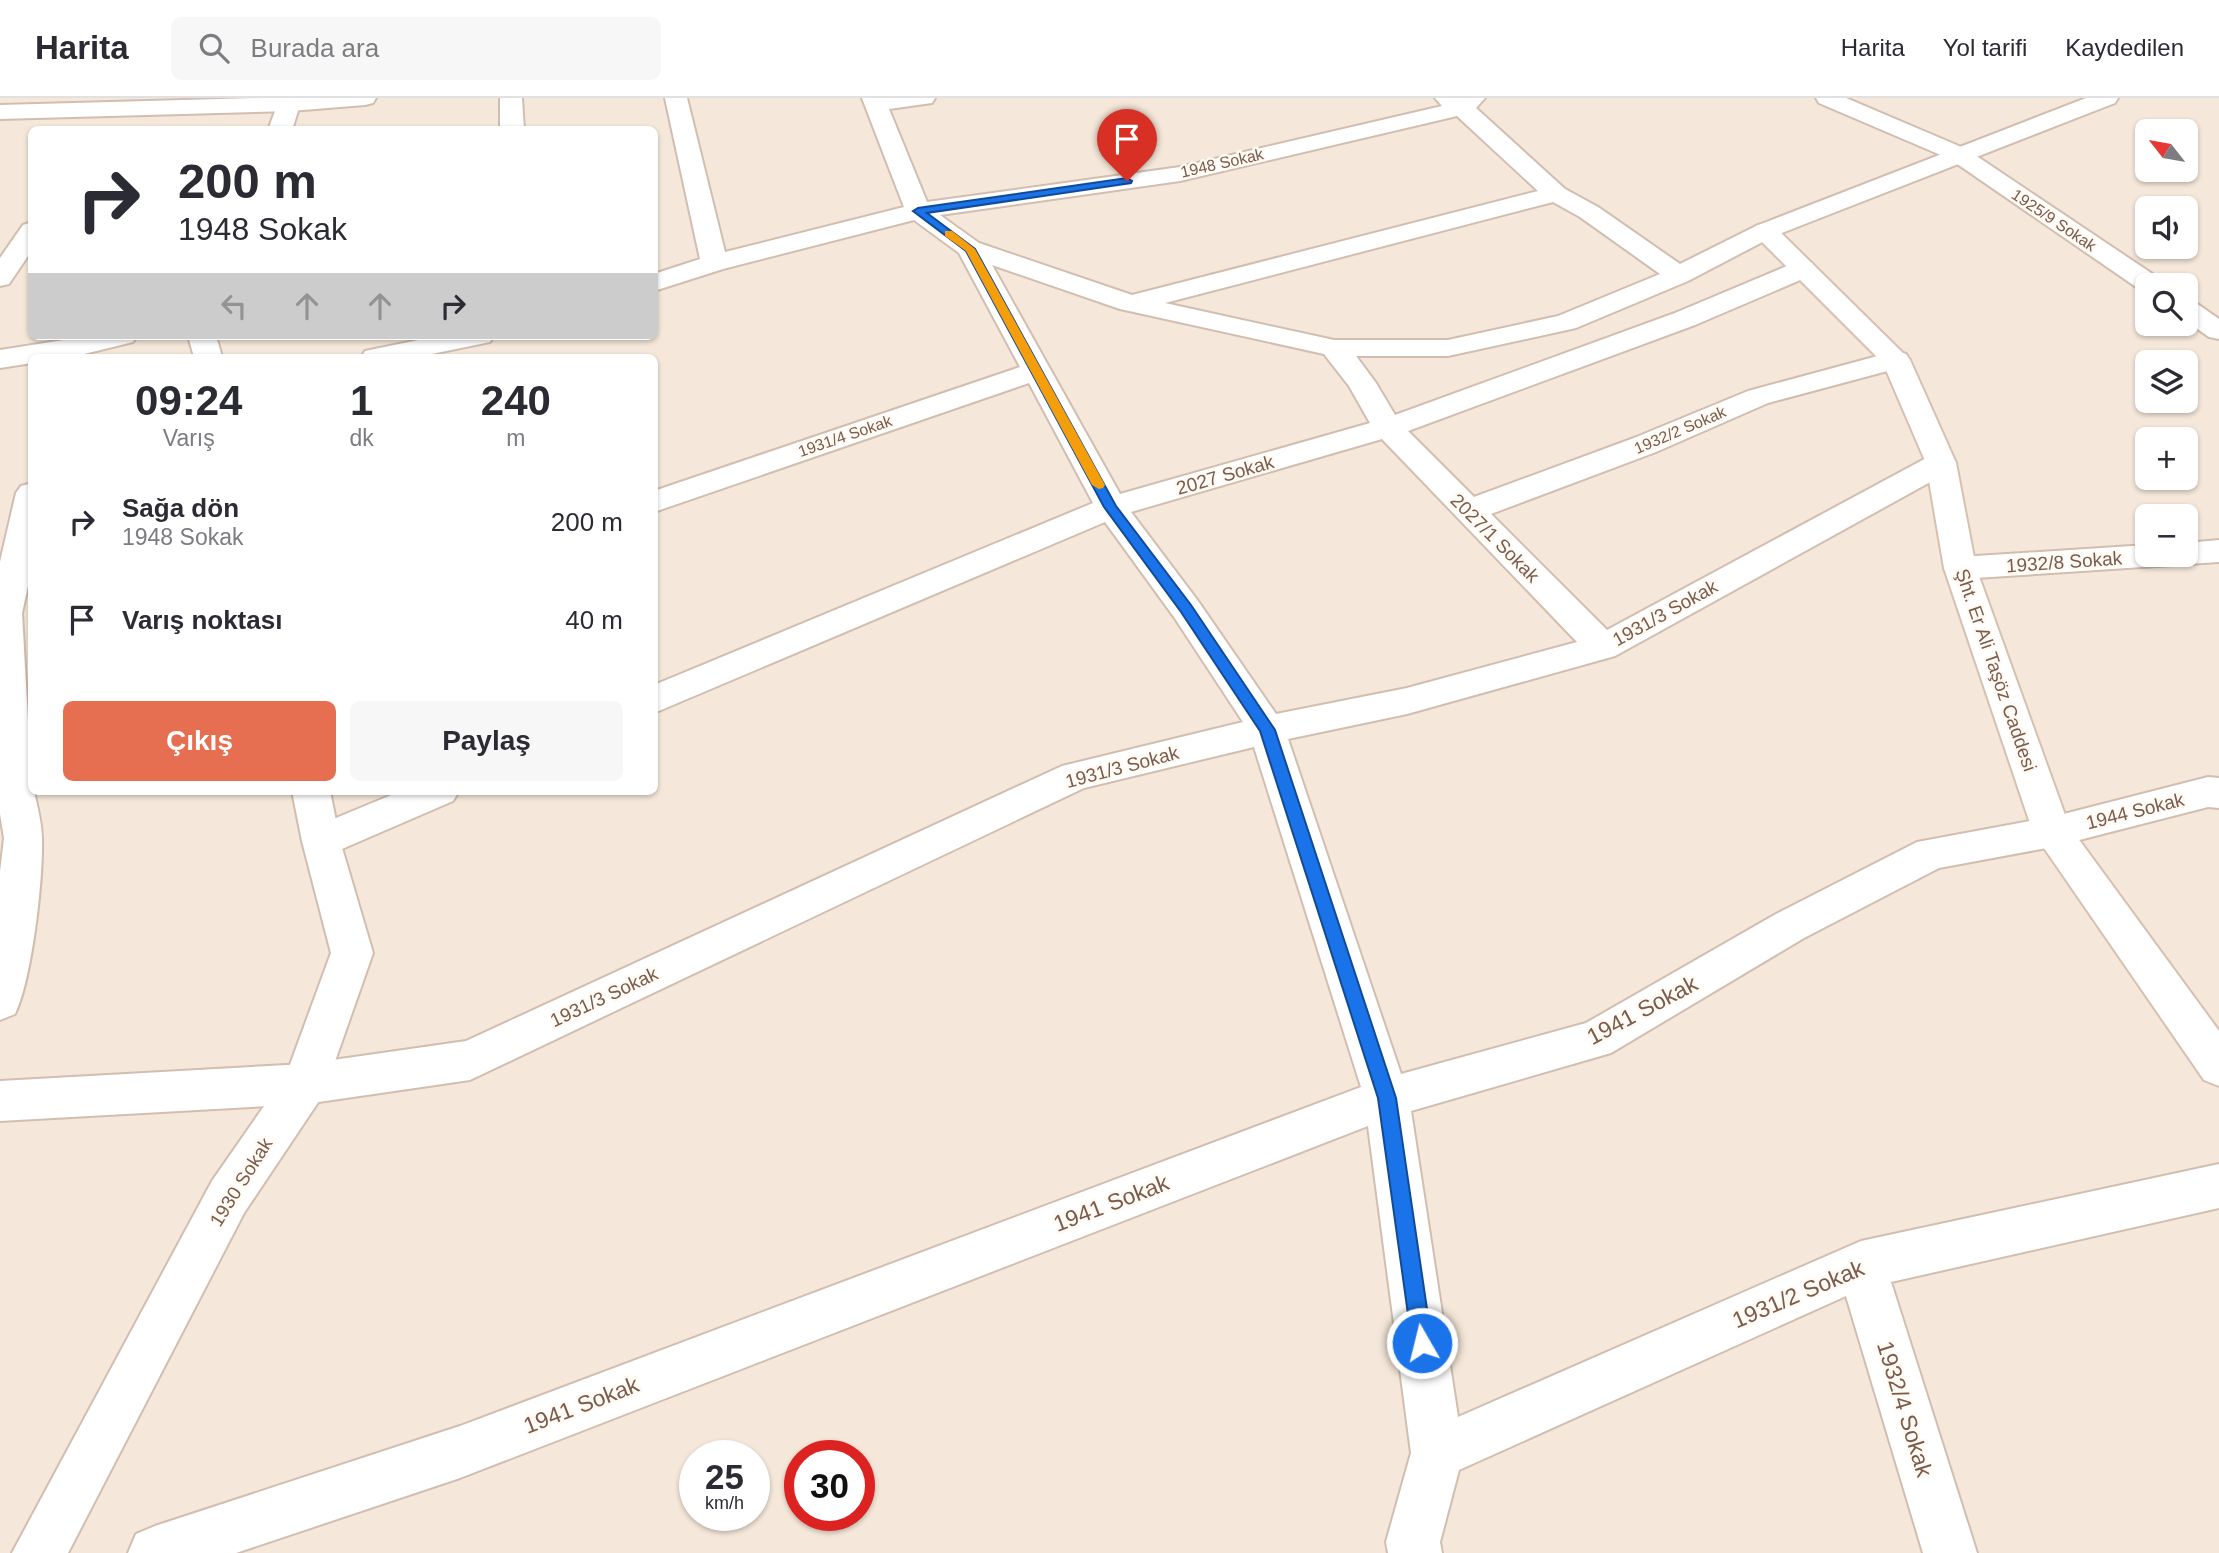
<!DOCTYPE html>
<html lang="tr">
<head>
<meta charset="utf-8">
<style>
  body { margin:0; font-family:Helvetica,sans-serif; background:#f7f7f7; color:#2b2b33; height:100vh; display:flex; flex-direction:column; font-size:26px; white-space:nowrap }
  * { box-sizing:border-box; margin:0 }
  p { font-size:23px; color:#7c7c81 }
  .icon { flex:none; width:38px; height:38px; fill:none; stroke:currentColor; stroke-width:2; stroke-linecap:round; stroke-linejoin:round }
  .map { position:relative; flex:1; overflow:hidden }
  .sheet { position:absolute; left:28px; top:256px; width:630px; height:441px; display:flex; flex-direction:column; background:#fff; border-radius:10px; box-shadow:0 2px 5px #0004 }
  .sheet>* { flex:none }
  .guide { position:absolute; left:28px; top:28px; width:630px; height:214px; border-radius:10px; box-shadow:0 2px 5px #0004; background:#fff; color:#2b2b33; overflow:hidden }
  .needle { width:46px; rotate:301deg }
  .tools { position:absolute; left:2135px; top:21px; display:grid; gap:14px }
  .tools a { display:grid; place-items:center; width:63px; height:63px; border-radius:10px; background:#fff; box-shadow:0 2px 5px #0004; font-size:35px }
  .speed { position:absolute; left:679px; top:1342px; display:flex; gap:14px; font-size:35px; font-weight:700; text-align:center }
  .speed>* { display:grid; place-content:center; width:91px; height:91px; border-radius:50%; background:#fff; box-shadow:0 2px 5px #0004; line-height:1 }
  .speed small { font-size:18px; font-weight:400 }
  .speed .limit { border:10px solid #d22; background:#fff; color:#111 }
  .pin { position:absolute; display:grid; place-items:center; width:60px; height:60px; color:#fff; margin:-72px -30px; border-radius:50% 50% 50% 0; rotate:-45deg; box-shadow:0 0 7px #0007 }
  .pin .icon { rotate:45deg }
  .me { position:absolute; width:77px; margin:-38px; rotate:352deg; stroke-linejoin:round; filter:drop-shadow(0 0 5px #0008) }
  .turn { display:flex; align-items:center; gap:24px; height:147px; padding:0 35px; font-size:32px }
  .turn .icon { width:91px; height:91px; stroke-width:2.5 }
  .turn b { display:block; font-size:49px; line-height:60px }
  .lanes { display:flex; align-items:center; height:66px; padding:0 35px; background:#0003; justify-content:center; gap:35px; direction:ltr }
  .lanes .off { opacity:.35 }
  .eta { display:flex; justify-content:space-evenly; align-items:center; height:119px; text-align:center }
  .eta b { font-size:42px; font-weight:700; line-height:49px }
  .action { display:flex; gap:14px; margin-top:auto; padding:14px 35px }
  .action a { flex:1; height:80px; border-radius:10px; background:#e76f51; color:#fff; font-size:28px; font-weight:700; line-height:80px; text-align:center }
  .action a+a { background:#f7f7f7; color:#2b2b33 }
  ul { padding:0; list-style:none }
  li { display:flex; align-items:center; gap:21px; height:98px; padding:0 35px }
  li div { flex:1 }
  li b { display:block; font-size:26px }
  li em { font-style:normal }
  header { display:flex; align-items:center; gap:42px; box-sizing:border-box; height:98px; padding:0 35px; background:#fff; border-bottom:2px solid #e1e1e2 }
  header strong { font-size:33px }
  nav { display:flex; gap:38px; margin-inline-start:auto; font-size:24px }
  .search { width:490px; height:63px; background:#f7f7f7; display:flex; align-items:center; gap:18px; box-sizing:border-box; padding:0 24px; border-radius:10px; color:#7c7c81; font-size:26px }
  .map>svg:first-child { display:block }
  .residential { fill:#f5e8da; fill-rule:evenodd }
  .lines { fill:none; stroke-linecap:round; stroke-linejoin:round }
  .minor-casing { stroke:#d1beb0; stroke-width:4 }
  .tertiary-casing { stroke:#d1beb0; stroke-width:4 }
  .secondary-casing { stroke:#d6c0b0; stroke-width:4 }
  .minor { fill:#fff; fill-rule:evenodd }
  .tertiary { fill:#fff; fill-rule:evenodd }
  .secondary { fill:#fff; fill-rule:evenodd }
  .route { fill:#1a73e8; stroke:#114b97; stroke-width:2 }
  .slow { fill:#f59e0b }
  .labels { text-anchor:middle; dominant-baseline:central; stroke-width:5; stroke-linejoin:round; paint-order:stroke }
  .far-street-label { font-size:16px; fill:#7a5c4d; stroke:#fffaf3 }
  .street-label { font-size:19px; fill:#7a5c4d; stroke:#fffaf3 }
  .near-street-label { font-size:23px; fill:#7a5c4d; stroke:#fffaf3 }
</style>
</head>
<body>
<header>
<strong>Harita</strong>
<div class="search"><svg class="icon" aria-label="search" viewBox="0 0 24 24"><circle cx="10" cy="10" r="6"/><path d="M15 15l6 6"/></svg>Burada ara</div>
<nav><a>Harita</a><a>Yol tarifi</a><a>Kaydedilen</a></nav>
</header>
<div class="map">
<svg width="2219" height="1455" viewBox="0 0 2219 1455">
  <rect width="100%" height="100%" fill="#fdf6ec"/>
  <path class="residential" d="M 0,0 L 2219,0 L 2219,1455 L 0,1455 ZM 32,32 L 654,32 L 654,238 L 32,238 ZM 2147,33 L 2186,33 L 2186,72 L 2147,72 ZM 2147,110 L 2186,110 L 2186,149 L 2147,149 ZM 2147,187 L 2186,187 L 2186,226 L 2147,226 ZM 32,259 L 654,259 L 654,693 L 32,693 ZM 2147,264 L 2186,264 L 2186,303 L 2147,303 ZM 2147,341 L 2186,341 L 2186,380 L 2147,380 ZM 2147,418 L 2186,418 L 2186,457 L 2147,457 ZM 695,1358 L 754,1358 L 754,1418 L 695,1418 ZM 800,1358 L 859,1358 L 859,1418 L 800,1418 Z"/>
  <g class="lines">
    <defs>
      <g id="minor">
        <path d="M 259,0 L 376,0 L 373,5 L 365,7 L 291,13 L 0,21 L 0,7 Z"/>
        <path d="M 500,0 L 522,0 L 524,32 L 500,32 Z"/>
        <path d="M 665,0 L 687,0 L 725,154 L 904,109 L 862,0 L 935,0 L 932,5 L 889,11 L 927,104 L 1180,69 L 1442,8 L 1435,0 L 1485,0 L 1476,10 L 1565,91 L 1598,109 L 1680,166 L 1756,128 L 1765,125 L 1774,128 L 1778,133 L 1774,138 L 1688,183 L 1576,230 L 1448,258 L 1356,258 L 1376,285 L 1395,317 L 1675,215 L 1794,165 L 1803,163 L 1812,165 L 1816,171 L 1812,177 L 1695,227 L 1408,333 L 1474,399 L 1634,340 L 1748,293 L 1896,253 L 1906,256 L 1910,262 L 1906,268 L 1768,305 L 1656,354 L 1491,416 L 1607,532 L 1930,358 L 1941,355 L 1952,358 L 1956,365 L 1952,372 L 1615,558 L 1407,616 L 1288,641 L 1401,976 L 1586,925 L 1776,816 L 1917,744 L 2052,719 L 2208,679 L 2219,680 L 2219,710 L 2208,709 L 2052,749 L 1939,770 L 1804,840 L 1611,955 L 1411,1013 L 1458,1319 L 1861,1143 L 2219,1066 L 2219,1110 L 1891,1184 L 1977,1455 L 1923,1455 L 1846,1198 L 1459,1372 L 1440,1444 L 1442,1455 L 1388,1455 L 1386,1444 L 1411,1355 L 1368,1028 L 460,1380 L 236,1455 L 128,1455 L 136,1436 L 155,1428 L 460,1328 L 1361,989 L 1254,649 L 1084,690 L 470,982 L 305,1006 L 0,1023 L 0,983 L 305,966 L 466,943 L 1062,668 L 1243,624 L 1174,519 L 1105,424 L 654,615 L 654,587 L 1093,405 L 1029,285 L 654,414 L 654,393 L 1020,269 L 959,155 L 914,122 L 723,171 L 654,193 L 654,176 L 700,161 ZM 1457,18 L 1538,93 L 1132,197 L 979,145 L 940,117 L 1180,83 ZM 1553,104 L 1580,119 L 1660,176 L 1558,218 L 1448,242 L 1334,242 L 1165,205 ZM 992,167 L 1120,211 L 1324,256 L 1349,288 L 1370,325 L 1120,396 ZM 1382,341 L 1577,544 L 1407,590 L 1276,616 L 1198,503 L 1131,414 Z"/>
        <path d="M 1816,0 L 1846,0 L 1966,51 L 2160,181 L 2164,187 L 2147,187 L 2147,194 L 2142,193 L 1950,61 L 1819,5 Z"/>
        <path d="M 32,124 L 32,152 L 9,186 L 0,188 L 0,160 L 23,127 Z"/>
        <path d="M 2186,203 L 2196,205 L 2219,221 L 2219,241 L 2209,239 L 2186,223 Z"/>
        <path d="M 89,238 L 137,238 L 133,244 L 72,259 L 32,259 L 32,265 L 0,270 L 0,252 Z"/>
        <path d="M 438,238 L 494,238 L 490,244 L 417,259 L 361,259 L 365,253 Z"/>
        <path d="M 32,385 L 32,470 L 22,515 L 32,693 L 34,693 C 37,708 42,725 42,741 C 43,782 32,881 15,916 L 0,922 L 0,774 L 4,740 L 0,716 L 0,464 L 16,395 L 21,388 Z"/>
        <path d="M 2219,442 L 2219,464 L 1960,481 L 1948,478 L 1944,470 L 1948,462 L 1960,459 L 2147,447 L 2147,457 L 2186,457 L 2186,445 Z"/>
        <path d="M 401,693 L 459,693 L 453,703 L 335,754 L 321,759 L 307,754 L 302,743 L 307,732 Z"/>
      </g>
      <g id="tertiary">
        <path d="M 280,0 L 302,0 L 292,32 L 268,32 Z"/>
        <path d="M 2086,0 L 2118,0 L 2115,5 L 1774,138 L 1765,141 L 1756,138 L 1752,133 L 1756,128 Z"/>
        <path d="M 188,238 L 216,238 L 222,259 L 194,259 Z"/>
        <path d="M 292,693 L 330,693 L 340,743 L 373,855 L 327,986 L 321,1000 L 244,1115 L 68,1455 L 12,1455 L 212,1083 L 287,975 L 331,855 L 302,743 Z"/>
      </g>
      <path id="secondary" d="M 1765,125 L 1774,128 L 1910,262 L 1956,365 L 1976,470 L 2069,728 L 2219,933 L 2219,988 L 2204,982 L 2033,734 L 1944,470 L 1926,365 L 1883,265 L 1756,138 L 1752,133 L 1756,128 Z"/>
    </defs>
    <use href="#minor" class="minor-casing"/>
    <use href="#tertiary" class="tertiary-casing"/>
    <use href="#secondary" class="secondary-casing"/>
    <use href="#minor" class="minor"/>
    <use href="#tertiary" class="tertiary"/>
    <use href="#secondary" class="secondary"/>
  </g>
  <path class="route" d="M 1127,80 L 1132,83 L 1131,85 L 927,115 L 975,151 L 1116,408 L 1191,507 L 1275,632 L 1396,1000 L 1432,1245 L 1429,1253 L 1422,1256 L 1415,1253 L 1412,1245 L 1378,1000 L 1260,633 L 1181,514 L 1104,409 L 966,153 L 913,113 L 918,110 Z"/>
  <path class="slow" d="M 945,133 L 952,133 L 975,151 L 1105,387 L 1103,390 L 1099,391 L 1092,387 L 966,153 L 945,138 Z"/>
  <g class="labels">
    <g class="far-street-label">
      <text transform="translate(1222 65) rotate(-13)">1948 Sokak</text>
      <text transform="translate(2054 122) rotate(34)">1925/9 Sokak</text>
      <text transform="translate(1680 332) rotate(-23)">1932/2 Sokak</text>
      <text transform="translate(845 338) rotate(-19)">1931/4 Sokak</text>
    </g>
    <g class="street-label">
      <text transform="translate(1225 377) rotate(-16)">2027 Sokak</text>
      <text transform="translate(1495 440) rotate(45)">2027/1 Sokak</text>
      <text transform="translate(2064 464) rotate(-4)">1932/8 Sokak</text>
      <text transform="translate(1665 515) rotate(-29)">1931/3 Sokak</text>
      <text transform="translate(1996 572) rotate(71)">Şht. Er Ali Taşöz Caddesi</text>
      <text transform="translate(1122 669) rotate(-15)">1931/3 Sokak</text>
      <text transform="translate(2135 713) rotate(-14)">1944 Sokak</text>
      <text transform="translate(604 899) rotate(-25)">1931/3 Sokak</text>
      <text transform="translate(241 1084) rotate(-58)">1930 Sokak</text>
    </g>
    <g class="near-street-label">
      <text transform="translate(1642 912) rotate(-28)">1941 Sokak</text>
      <text transform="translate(1111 1105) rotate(-21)">1941 Sokak</text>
      <text transform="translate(1798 1196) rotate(-23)">1931/2 Sokak</text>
      <text transform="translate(581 1307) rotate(-21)">1941 Sokak</text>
      <text transform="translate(1905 1311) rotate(73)">1932/4 Sokak</text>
    </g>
  </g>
</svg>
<div class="tools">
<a><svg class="needle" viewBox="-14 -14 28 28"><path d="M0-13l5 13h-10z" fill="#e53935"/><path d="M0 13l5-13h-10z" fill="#7c7c81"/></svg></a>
<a><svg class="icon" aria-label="sound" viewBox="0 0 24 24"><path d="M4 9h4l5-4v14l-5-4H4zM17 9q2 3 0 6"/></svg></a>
<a><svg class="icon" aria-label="search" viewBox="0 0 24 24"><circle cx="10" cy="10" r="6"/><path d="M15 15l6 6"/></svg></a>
<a><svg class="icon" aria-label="layers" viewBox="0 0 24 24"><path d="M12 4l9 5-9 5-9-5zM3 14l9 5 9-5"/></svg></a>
<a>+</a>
<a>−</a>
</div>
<div class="speed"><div>25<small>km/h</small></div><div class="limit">30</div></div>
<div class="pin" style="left:1127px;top:83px;background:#d93025"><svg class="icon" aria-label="arrive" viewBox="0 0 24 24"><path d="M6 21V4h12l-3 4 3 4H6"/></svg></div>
<svg class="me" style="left:1422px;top:1245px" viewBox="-20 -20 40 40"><circle r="17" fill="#1a73e8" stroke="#fff" stroke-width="3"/><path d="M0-11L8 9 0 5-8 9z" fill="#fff"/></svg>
<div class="guide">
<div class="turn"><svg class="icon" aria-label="right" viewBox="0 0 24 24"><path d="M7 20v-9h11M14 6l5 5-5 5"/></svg><div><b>200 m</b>1948 Sokak</div></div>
<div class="lanes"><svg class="icon off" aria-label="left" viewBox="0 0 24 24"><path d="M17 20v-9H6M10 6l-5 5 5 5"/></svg><svg class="icon off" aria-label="ahead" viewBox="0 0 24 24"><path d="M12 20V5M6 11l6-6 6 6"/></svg><svg class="icon off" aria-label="ahead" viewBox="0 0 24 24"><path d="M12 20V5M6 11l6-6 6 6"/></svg><svg class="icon" aria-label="right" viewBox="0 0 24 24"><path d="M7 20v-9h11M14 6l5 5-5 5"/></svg></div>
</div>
<section class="sheet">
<div class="eta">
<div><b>09:24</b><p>Varış</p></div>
<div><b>1</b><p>dk</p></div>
<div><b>240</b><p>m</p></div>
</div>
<ul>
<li><svg class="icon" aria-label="right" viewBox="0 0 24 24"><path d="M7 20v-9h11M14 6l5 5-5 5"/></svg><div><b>Sağa dön</b><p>1948 Sokak</p></div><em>200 m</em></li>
<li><svg class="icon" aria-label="arrive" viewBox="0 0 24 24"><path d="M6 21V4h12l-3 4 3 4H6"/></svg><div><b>Varış noktası</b></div><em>40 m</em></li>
</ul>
<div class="action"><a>Çıkış</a><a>Paylaş</a></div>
</section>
</div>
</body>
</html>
